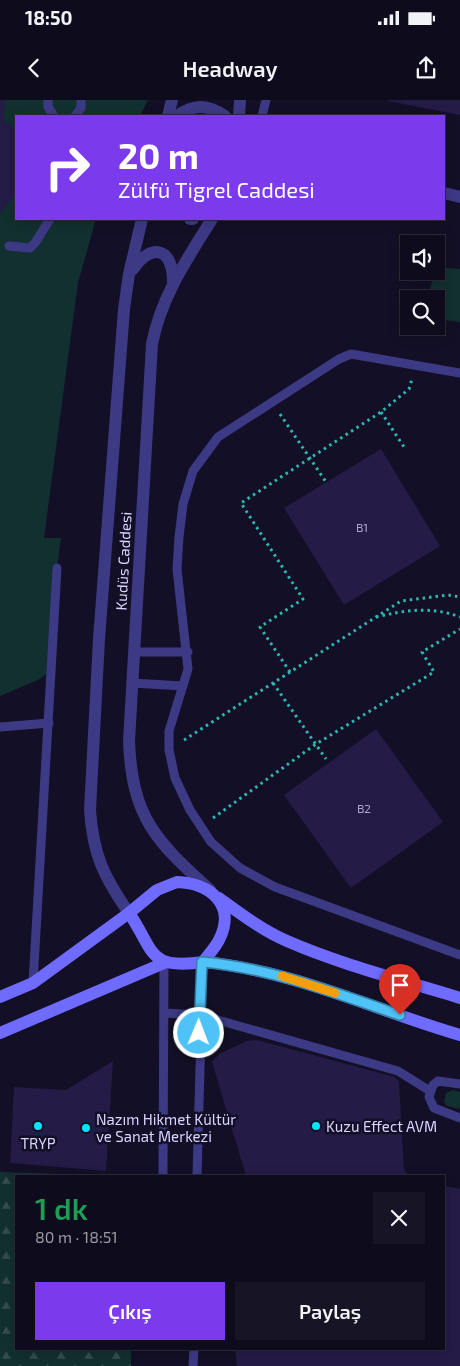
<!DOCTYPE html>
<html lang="tr">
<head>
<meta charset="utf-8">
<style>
  body { margin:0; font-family:"Exo 2",sans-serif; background:#171425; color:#f1f3f6; height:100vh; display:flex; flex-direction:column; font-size:19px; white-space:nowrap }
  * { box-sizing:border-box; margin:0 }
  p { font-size:16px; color:#9b9ba3 }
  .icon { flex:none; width:28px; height:28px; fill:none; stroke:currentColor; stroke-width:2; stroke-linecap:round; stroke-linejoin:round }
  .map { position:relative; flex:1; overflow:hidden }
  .panel { position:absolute; left:15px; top:1075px; width:430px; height:175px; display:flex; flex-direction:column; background:#0e0b1c; border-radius:0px; box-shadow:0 2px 12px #0003,0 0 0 1px #2e2b3b }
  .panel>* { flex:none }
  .guide { position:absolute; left:15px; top:15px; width:430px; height:105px; border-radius:0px; box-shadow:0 2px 12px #0003,0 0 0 1px #2e2b3b; background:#7c3aed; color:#fff; overflow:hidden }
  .controls { position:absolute; left:400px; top:135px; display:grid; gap:10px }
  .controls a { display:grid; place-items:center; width:45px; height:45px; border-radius:0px; background:#0e0b1c; box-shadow:0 2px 12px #0003,0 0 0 1px #2e2b3b; font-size:25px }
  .pin { position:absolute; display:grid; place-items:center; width:42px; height:42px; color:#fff; margin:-51px -21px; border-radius:50% 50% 50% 0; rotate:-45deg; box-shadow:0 0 5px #0007 }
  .pin .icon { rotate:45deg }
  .me { position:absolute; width:55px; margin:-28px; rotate:1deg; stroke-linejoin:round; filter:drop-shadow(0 0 4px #0008) }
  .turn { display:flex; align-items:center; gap:18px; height:105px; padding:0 20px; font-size:22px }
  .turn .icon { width:65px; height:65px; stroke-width:2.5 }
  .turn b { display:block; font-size:35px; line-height:42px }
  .round { display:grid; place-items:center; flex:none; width:52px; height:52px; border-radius:0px; background:#171425 }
  .headline { display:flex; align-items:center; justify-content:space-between; height:85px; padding:0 20px }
  h1 { font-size:30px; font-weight:600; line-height:38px; color:#1e9e55 }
  .action { display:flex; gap:10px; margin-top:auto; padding:10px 20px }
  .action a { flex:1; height:58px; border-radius:0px; background:#7c3aed; color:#fff; font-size:20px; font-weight:600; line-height:58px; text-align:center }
  .action a+a { background:#171425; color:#f1f3f6 }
  .status { display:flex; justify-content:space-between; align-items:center; height:35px; padding:0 25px; background:#0e0b1c; direction:ltr }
  .status svg { height:14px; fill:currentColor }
  header { display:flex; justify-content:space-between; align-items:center; height:65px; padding:0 20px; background:#0e0b1c; font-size:22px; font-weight:600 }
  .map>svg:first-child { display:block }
  .green { fill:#12302f }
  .forest { fill:url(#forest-firs) }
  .building { fill:#241b47 }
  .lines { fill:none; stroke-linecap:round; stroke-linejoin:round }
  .path { stroke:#2fb8b0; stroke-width:3; stroke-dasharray:2.5 4; stroke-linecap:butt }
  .service { stroke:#3d3a85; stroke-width:9 }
  .minor { stroke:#3d3a85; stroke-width:12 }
  .secondary { stroke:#6f6bff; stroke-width:12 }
  .route-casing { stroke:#337fa1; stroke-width:12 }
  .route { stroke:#4fc3f7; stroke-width:9 }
  .slow { stroke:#f59e0b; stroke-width:9 }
  .poi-dot { fill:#00e5ff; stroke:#130f26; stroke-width:2 }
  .labels { text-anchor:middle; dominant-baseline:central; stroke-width:5; stroke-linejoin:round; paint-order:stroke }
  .number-label { font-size:12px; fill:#aca6d1 }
  .street-label { font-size:15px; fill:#d9d4ff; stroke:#130f26 }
  .poi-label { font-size:15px; fill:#d9d4ff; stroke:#130f26; text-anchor:start }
</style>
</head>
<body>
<div class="status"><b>18:50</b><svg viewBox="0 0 49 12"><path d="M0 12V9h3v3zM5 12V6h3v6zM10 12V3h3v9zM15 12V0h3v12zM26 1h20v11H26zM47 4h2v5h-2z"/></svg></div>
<header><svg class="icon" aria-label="back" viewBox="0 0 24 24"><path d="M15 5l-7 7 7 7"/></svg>Headway<svg class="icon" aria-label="share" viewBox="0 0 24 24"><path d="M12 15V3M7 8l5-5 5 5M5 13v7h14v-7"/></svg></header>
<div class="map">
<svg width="460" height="1266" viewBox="0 0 460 1266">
  <defs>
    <pattern id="forest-firs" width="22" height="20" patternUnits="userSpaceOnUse" patternTransform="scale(1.25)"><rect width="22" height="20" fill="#12302f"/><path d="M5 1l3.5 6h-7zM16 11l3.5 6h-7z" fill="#344d4e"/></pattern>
  </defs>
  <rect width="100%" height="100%" fill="#130f26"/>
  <g class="green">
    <path d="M 0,0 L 148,0 L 140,16 L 16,16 L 16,119 L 96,119 L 78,183 L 44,438 L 61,438 L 57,468 L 52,570 L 38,580 L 0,596 Z"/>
    <path d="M 436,167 L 460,169 L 460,222 L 436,219 L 436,199 L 427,199 Z"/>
    <path d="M 453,990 L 460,992 L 460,1009 L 447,1006 L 444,1002 L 446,993 Z"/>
  </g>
  <path class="forest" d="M 0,1072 L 120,1076 L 16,1076 L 16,1249 L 131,1249 L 131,1266 L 0,1266 Z"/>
  <g class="building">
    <path d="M 0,0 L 5,0 L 4,20 L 16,30 L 16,93 L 0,114 Z"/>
    <path d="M 388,0 L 460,0 L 460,15 L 388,1 Z"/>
    <path d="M 381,349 L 440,446 L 344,505 L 284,408 Z"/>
    <path d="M 376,629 L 443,722 L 351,788 L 284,695 Z"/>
    <path d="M 257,940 L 395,977 L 399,982 L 404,1070 L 409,1076 L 246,1076 L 212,962 L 219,954 L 247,941 Z"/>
    <path d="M 113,961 L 106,1071 L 10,1063 L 14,987 L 66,990 Z"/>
    <path d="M 444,1086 L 460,1089 L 460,1266 L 237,1266 L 235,1249 L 444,1249 Z"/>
  </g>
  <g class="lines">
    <g class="path">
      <path d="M 381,312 L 404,347"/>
      <path d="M 280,314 L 326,382"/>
      <path d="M 376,517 C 406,510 431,506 460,517"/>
      <path d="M 290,572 L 260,527 L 303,499 L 241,403 L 381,312 L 409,289 L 412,279"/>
      <path d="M 273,583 L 326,659"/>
      <path d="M 184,640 L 401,501 L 448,495 L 460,497"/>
      <path d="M 213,718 L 316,644 L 434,572 L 422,552 L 460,529"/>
    </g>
    <g class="service">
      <path d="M 48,0 L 48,7 L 54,16"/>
      <path d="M 75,16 L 81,8 L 81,0"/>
      <path d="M 262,16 L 266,0"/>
      <path d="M 9,146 L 30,148 L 35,143 L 50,119"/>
      <path d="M 460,273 L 351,254 L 339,259 L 218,337 L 193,371 L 183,404 L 179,437 L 177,469 L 188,569 L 169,631 L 169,650 L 175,678 L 190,710 L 211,742 L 240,768 L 275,787 L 460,855"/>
      <path d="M 134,552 L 188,552"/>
      <path d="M 132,583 L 183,586"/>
      <path d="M 0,627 L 49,623"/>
      <path d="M 33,883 L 57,468"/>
      <path d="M 164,913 L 200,915 L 398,971 L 430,991"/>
      <path d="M 460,984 L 438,981 L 433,985 L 429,997 L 434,1008 L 460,1018"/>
      <path d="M 163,1076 L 164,863"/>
      <path d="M 197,1076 L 203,862"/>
      <path d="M 193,1266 L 194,1249"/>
    </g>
    <g class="minor">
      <path d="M 168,16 L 172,0"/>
      <path d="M 177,16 C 194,4 207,4 225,16"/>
      <path d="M 239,16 L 240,0"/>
      <path d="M 444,93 L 460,97"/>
      <path d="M 190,119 L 193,119"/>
      <path d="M 133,169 C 152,142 173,148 173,182"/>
      <path d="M 210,790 C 156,741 132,718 129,641 L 152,244 C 161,197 187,159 212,119"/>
      <path d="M 129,813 C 104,777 93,755 90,710 L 99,539 L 124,209 L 129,174 L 142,119"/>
    </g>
    <g class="secondary">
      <path d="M 177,782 C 210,783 237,805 219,840 C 215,848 208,855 203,862 C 147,870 155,851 129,813 L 157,790 Z"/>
      <path d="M 219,798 C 241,814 262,830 287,841 C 342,865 402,880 460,898"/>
      <path d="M 203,862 C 293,870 374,910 460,935"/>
      <path d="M 0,897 L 33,883 L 129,813"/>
      <path d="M 0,933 L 164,863"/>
    </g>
  </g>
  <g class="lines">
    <defs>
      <path id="route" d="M 199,933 L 202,862 C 271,868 335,893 400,915"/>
    </defs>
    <use href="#route" class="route-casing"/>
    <use href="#route" class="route"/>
    <path class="slow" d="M 282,876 L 335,893"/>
  </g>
  <g class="poi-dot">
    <circle cx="38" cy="1026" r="5"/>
    <circle cx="316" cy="1026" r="5"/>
    <circle cx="86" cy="1028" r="5"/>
  </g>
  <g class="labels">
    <g class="number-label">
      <text x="362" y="427">B1</text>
      <text x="364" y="708">B2</text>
    </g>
    <g class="street-label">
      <text transform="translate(123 461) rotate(-87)">Kudüs Caddesi</text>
    </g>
    <g class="poi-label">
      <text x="96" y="1019">Nazım Hikmet Kültür<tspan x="96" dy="17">ve Sanat Merkezi</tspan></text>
      <text x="326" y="1026">Kuzu Effect AVM</text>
      <text x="38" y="1043" text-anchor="middle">TRYP</text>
    </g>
  </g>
</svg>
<div class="controls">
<a><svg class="icon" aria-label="sound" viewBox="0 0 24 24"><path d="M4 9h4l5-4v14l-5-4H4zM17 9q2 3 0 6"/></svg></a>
<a><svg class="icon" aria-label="search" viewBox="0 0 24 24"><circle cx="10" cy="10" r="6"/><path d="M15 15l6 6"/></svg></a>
</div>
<div class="pin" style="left:400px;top:915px;background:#d93025"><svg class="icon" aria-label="arrive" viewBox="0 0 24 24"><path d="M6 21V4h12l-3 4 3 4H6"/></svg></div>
<svg class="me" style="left:199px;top:933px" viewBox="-20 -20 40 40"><circle r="17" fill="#4fc3f7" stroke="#fff" stroke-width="3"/><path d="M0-11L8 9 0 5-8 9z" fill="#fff"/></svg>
<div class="guide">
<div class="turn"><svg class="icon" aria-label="right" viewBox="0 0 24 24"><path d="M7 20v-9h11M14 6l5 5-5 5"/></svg><div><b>20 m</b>Zülfü Tigrel Caddesi</div></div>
</div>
<section class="panel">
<div class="headline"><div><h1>1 dk</h1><p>80 m · 18:51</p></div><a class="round"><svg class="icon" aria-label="close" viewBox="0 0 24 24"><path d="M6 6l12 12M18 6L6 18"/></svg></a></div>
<div class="action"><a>Çıkış</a><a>Paylaş</a></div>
</section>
</div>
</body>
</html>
